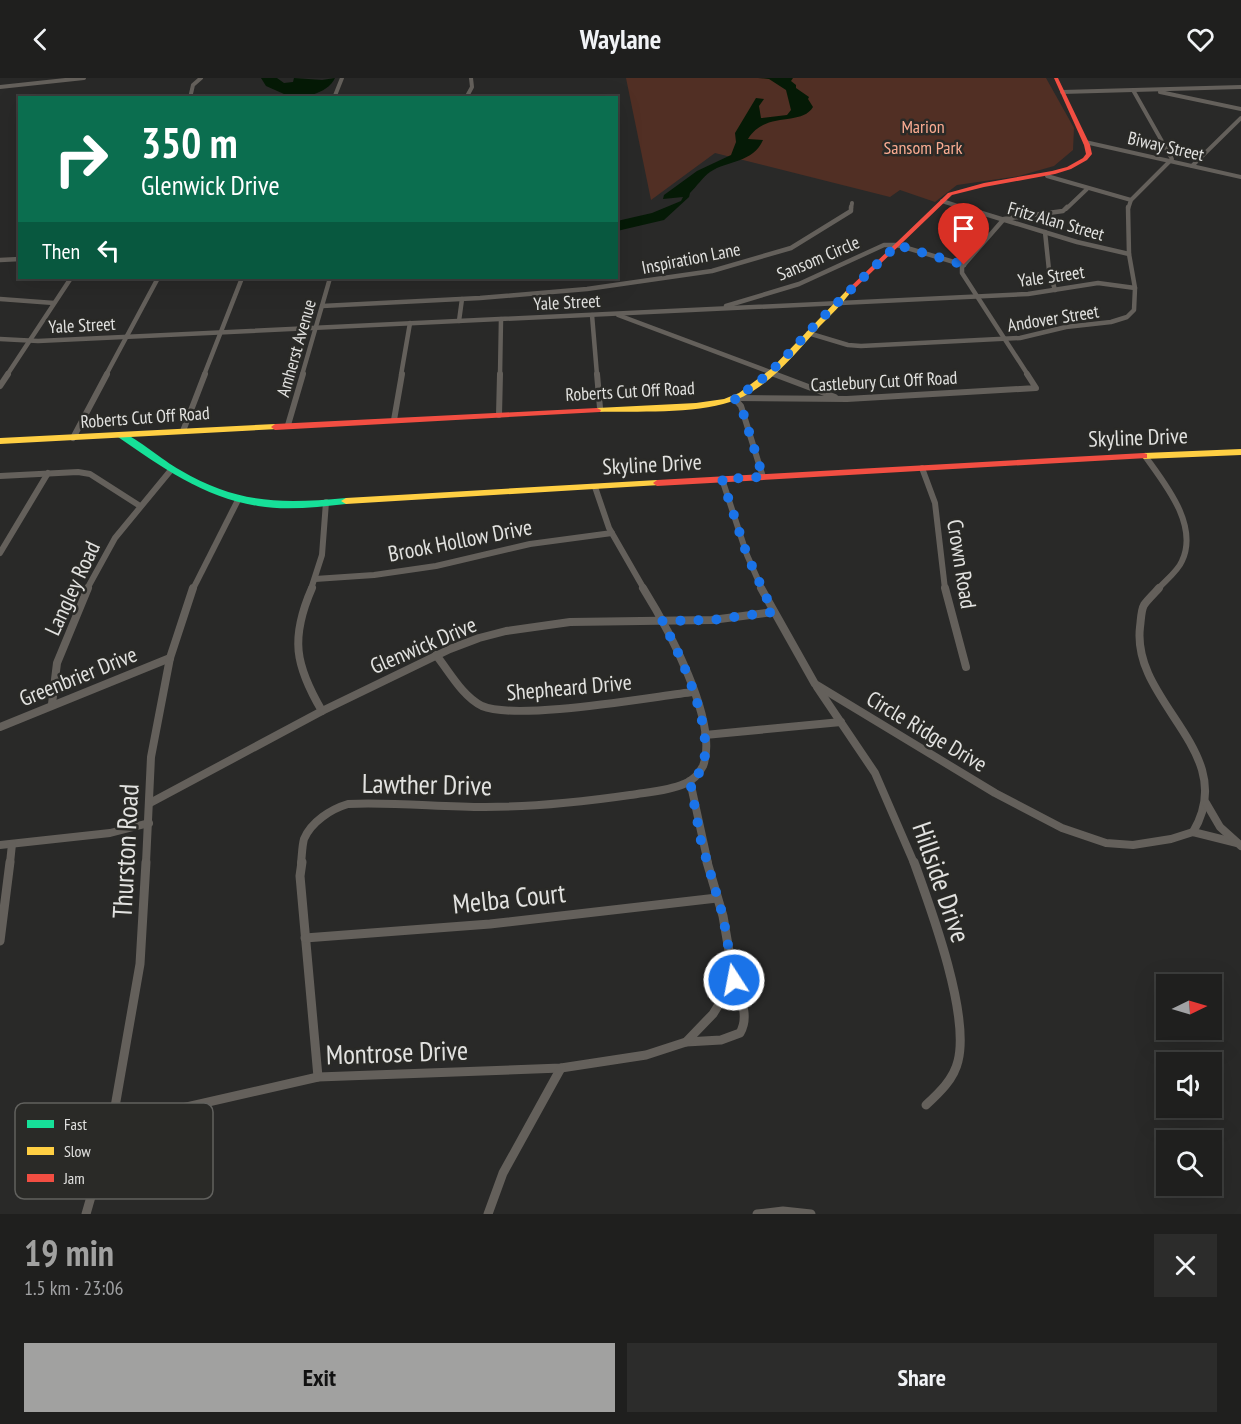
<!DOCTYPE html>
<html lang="en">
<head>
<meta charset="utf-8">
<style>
  body { margin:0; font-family:"PT Sans Narrow",sans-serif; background:#2c2c2b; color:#f1f3f6; height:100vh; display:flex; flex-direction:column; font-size:22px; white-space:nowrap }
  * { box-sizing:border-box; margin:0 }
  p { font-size:20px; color:#a1a2a4 }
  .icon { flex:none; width:33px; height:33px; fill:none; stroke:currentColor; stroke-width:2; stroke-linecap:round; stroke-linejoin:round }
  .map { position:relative; height:1136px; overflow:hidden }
  .sheet { display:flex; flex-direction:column; background:#1f1f1e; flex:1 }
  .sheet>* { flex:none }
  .banner { position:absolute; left:18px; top:18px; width:600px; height:183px; border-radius:0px; box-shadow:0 6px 24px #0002,0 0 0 2px #3c3d3c; background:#0b6e4f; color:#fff; overflow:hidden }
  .needle { width:39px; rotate:85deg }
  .controls { position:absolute; left:1156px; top:896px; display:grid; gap:12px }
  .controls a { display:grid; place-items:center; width:66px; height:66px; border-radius:0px; background:#1f1f1e; box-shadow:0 6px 24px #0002,0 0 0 2px #3c3d3c; font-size:30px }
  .pin { position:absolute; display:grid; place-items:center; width:51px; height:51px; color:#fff; margin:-62px -26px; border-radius:50% 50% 50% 0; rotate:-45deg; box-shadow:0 0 6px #0007 }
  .pin .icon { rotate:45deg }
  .me { position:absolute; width:66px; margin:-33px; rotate:349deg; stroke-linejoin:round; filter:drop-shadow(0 0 4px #0008) }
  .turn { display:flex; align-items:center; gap:21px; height:126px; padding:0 24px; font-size:27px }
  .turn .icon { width:78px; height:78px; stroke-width:2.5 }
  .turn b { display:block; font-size:42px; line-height:51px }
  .then { display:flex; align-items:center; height:57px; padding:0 24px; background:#0003; gap:12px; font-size:22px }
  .round { display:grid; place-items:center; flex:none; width:63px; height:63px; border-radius:0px; background:#2c2c2b }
  .summary { display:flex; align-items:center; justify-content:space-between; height:102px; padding:0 24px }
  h1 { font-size:36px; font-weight:600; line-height:45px; color:#a1a1a0 }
  .primary-button { display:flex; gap:12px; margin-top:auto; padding:12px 24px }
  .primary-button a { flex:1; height:69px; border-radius:0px; background:#a1a1a0; color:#111; font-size:24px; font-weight:600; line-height:69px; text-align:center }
  .primary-button a+a { background:#2c2c2b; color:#f1f3f6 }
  header { display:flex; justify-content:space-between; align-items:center; height:78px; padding:0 24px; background:#1f1f1e; font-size:27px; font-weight:600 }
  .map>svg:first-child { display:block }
  .green { fill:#512f24 }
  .water { fill:#051a06 }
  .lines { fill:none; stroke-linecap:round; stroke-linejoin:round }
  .street-far4 { stroke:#64605b; stroke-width:4 }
  .street-far3 { stroke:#64605b; stroke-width:4.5 }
  .street-far2 { stroke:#64605b; stroke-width:6 }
  .street-far1 { stroke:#64605b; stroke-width:8 }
  .street { stroke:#64605b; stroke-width:9 }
  .fast { fill:#16e098; fill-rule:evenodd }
  .slow { fill:#ffcf43; fill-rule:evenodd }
  .jam { fill:#f24e42; fill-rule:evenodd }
  .route { stroke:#1a73e8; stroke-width:10; stroke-dasharray:0 18 }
  .labels { text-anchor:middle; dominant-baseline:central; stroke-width:5; stroke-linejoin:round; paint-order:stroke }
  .far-park-label { font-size:18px; fill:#fbac92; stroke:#2a2a27 }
  .far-street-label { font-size:18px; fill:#e2e2e0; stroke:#2a2a27 }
  .street-label { font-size:22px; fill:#e2e2e0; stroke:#2a2a27 }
  .near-street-label { font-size:27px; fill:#e2e2e0; stroke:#2a2a27 }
  .key { fill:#2a2a27; stroke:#61615e; stroke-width:1.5 }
  .key-label { font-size:16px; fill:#e2e2e0 }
</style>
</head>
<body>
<header><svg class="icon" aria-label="back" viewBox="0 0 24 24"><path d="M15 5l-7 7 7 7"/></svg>Waylane<svg class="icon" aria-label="heart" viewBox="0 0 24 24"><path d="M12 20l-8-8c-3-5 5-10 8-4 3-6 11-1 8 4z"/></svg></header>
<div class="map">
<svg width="1241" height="1136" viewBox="0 0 1241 1136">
  <rect width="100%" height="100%" fill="#292928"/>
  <path class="green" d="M 626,0 L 1046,0 L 1074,50 L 1073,72 L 1054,88 L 1019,98 L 957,107 L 935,124 L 900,112 L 890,119 L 715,75 L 651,122 Z"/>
  <g class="water">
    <path d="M 261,0 L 277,0 L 284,5 L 293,4 L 294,0 L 322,2 L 335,0 C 327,17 301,20 285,20 L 284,16 L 266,8 Z"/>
    <path d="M 758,0 L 793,0 L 791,3 L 796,7 L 796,10 L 809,19 L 808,21 L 813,29 C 801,49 766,32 748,61 L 763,62 C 753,85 728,82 710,94 C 703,99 696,109 690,115 L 689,119 L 664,142 L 617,153 L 617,143 L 652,135 L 681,123 L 683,119 L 663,121 L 664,117 L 697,93 L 731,77 L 736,64 L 735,55 L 756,20 L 764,21 L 759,28 L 761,40 L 787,37 L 791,32 L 786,12 L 769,1 Z"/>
  </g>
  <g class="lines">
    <g class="street-far4">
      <path d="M 0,9 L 84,0"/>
      <path d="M 1062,14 L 1241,9"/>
      <path d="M 1160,14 L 1241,31"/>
      <path d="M 190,20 L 193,7 L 201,0"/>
      <path d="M 334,20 L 342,0"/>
      <path d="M 466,20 L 472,9 L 471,0"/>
      <path d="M 1085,64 L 1241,99"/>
      <path d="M 1192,88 L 1241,40"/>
      <path d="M 1047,98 L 1131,122"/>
      <path d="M 942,123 L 967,131"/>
      <path d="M 851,131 L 852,125"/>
      <path d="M 1066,131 L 1087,111"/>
      <path d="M 1128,131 L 1131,122 L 1172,81 L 1133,12"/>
    </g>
    <g class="street-far3">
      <path d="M 962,129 L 1077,164 L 1129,176"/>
      <path d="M 1045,154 L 1049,192 L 1055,212"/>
      <path d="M 0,182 L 20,181"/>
      <path d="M 0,221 L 54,225"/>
      <path d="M 322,228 L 480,220 L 587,211 L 712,193 L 791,170 L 851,133 L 851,129"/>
      <path d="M 726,228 L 799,206 L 884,167 L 897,167 L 964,187"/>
      <path d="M 592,237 L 597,297"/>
      <path d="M 618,237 L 778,297"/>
      <path d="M 459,243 L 462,221"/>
      <path d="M 808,255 L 848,267 L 861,268 L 1020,260 L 1066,249 L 1111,244 L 1127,239 L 1134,232 L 1135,210 L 1129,176 L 1128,129"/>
      <path d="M 0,261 L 38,263 L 1028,216 L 1098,205 L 1135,210"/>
      <path d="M 7,297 L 71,200"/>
      <path d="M 106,297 L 158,200"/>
      <path d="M 204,297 L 242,200"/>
      <path d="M 302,297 L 330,200"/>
      <path d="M 401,297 L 410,245"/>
      <path d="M 500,297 L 501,241"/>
      <path d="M 1028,297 L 962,195 L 962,189 L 1004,141 L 1063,133 L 1067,129"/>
    </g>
    <g class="street-far2">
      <path d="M 597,296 L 600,330"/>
      <path d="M 774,296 L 835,319"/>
      <path d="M 0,308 L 8,296"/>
      <path d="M 734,320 L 847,321 L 1036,310 L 1027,296"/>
      <path d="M 734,320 L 741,328 L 763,399"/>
      <path d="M 499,337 L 500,296"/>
      <path d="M 394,342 L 402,296"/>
      <path d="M 288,347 L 303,296"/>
      <path d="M 183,353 L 205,296"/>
      <path d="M 73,360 L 107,296"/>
      <path d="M 1145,378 C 1165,406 1199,447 1182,483 C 1178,493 1165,503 1158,511"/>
      <path d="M 922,390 L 935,425 L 945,511"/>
      <path d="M 0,398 L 78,394 L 90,396 L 140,428"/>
      <path d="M 722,401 L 747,477 L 762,511"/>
      <path d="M 595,409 L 609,450 L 644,511"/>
      <path d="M 0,475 L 48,395"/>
      <path d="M 315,501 L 374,497 L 436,488 L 530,466 L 612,455"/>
      <path d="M 87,511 L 115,460 L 171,392"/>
      <path d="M 193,511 L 238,422"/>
      <path d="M 311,511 L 322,477 L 326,424"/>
    </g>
    <g class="street-far1">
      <path d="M 312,510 C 290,560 295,587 322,633"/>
      <path d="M 761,510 L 815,606 L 995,715 L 1062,750 L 1106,765 L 1133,767 L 1171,761 L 1193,754 L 1237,765"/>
      <path d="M 945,510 L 966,589"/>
      <path d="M 1159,510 C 1155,515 1148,521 1144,527 C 1141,532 1141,542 1140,549 C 1131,625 1241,674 1193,754"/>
      <path d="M 436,577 C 449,593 462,618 482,628 C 517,643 650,619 693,614"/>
      <path d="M 817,609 L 875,695 L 914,785"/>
      <path d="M 52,626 L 57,585 L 88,510"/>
      <path d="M 0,649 L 170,580"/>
      <path d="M 705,657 L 841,644"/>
      <path d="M 690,703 L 708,785"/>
      <path d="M 150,725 L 322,633 L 450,571 L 479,560 L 506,553 L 570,544 L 712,542 L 773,534"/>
      <path d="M 1206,725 L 1220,749 L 1241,768"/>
      <path d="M 0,767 L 110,755 L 149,745"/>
      <path d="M 10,785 L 12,766"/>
      <path d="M 146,785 L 151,679 L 170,580 L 193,510"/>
      <path d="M 301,785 C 302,778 302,768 304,761 C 311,744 331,731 348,726 C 394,724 439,729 485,729 C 534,729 582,724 630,717 C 648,714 668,713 684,706 C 692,703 699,696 703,688 C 720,644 666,547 643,510"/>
    </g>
    <g class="street">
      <path d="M 302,784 L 300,798 L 318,999"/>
      <path d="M 914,784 C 931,831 970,936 958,983 C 954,1001 939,1015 926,1027"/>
      <path d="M 305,860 L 490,846 L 717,820"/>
      <path d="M 0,863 L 10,784"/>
      <path d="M 686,964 L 721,962 L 740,955 C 750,938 740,919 734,902"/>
      <path d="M 112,1046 L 318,999 L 561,990 L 646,977 L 686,964 L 713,936 L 734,902 L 723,838 L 707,784"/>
      <path d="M 86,1136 L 112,1046 L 140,886 L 146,784"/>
      <path d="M 488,1136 L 503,1095 L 561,990"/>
      <path d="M 757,1136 L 783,1133 L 811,1136"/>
    </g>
    <path class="fast" d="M 121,354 C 139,361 162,382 180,392 C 238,426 281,426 346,420 L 351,423 L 346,426 C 317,429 287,433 258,428 C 205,420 161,389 118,359 L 117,357 Z"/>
    <g class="slow">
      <path d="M 846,213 L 851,214 C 842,226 831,237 820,248 C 795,276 767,312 730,324 C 695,336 635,333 597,334 L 593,332 L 597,330 L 696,325 L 724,321 L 739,315 L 771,291 Z"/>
      <path d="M 275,346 L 278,347 L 278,351 L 0,366 L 0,360 Z"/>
      <path d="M 1241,371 L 1241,377 L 1144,381 L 1140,378 L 1144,375 Z"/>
      <path d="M 657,402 L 660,403 L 660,407 L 346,426 L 341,423 L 346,420 Z"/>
    </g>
    <g class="jam">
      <path d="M 1054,0 L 1058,0 L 1090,67 L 1092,76 L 1087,82 L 1071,91 L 1055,96 L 984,109 L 952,117 L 850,215 L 846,215 L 846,213 L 948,115 L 984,105 L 1052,93 L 1067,89 L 1083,80 L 1086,76 L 1084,67 Z"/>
      <path d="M 597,330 L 601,332 L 600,334 L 275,352 L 271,349 L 275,346 Z"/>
      <path d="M 1144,375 L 1147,376 L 1147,380 L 657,408 L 653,405 L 657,402 Z"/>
    </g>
  </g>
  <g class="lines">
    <path class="route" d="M 734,902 L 723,838 L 701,763 L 690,703 C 731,681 678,571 662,543 L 712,542 L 773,534 L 747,477 L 722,401 L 763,399 L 741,328 L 734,320 C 768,302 790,273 817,245 C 843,219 870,193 897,167 L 964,187"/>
  </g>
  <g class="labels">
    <g class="far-park-label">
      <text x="923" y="48">Marion<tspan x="923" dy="21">Sansom Park</tspan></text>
    </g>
    <g class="far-street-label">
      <text transform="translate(1166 68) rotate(13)">Biway Street</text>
      <text transform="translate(1056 143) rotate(16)">Fritz Alan Street</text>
      <text transform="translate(691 180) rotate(-11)">Inspiration Lane</text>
      <text transform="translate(818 180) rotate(-23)">Sansom Circle</text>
      <text transform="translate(1051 198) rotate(-8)">Yale Street</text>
      <text transform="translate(567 224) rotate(-3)">Yale Street</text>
      <text transform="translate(1053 240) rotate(-9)">Andover Street</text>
      <text transform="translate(82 247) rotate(-3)">Yale Street</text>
      <text transform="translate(296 270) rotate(-74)">Amherst Avenue</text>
      <text transform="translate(884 303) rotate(-3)">Castlebury Cut Off Road</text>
      <text transform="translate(630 313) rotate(-3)">Roberts Cut Off Road</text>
      <text transform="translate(145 339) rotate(-4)">Roberts Cut Off Road</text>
    </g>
    <g class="street-label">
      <text transform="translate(1138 359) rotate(-2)">Skyline Drive</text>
      <text transform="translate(652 386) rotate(-3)">Skyline Drive</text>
      <text transform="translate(460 462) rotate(-11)">Brook Hollow Drive</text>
      <text transform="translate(962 486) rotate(81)">Crown Road</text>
      <text transform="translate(72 510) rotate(-65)">Langley Road</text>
      <text transform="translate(423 567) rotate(-23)">Glenwick Drive</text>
      <text transform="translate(78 598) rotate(-22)">Greenbrier Drive</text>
      <text transform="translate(569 609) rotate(-5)">Shepheard Drive</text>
      <text transform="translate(927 653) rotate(31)">Circle Ridge Drive</text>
    </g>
    <g class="near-street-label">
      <text transform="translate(427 706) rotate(1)">Lawther Drive</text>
      <text transform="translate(125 773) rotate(-87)">Thurston Road</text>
      <text transform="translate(942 804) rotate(71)">Hillside Drive</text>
      <text transform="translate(509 820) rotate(-6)">Melba Court</text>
      <text transform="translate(397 974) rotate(-2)">Montrose Drive</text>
    </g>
  </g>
  <rect x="15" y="1025" width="198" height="96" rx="9" class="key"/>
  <rect x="27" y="1042" width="27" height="8" fill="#16e098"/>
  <rect x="27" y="1069" width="27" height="8" fill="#ffcf43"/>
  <rect x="27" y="1096" width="27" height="8" fill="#f24e42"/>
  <g class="key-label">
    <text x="64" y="1052">Fast</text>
    <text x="64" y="1079">Slow</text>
    <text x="64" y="1106">Jam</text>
  </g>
</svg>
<div class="controls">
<a><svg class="needle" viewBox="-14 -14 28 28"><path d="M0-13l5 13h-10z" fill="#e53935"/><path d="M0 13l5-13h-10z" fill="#a1a2a4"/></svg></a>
<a><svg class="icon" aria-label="sound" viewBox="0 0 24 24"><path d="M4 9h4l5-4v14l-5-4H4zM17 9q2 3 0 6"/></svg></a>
<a><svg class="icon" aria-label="search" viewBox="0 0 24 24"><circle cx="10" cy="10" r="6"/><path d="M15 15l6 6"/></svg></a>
</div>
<div class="pin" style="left:964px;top:187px;background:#d93025"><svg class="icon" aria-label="arrive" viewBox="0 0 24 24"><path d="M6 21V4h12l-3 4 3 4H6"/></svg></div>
<svg class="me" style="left:734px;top:902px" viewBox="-20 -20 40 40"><circle r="17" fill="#1a73e8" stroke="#fff" stroke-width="3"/><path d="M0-11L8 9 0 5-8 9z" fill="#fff"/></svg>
<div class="banner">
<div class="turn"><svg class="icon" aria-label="right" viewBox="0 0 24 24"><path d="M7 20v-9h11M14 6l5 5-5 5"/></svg><div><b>350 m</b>Glenwick Drive</div></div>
<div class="then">Then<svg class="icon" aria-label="left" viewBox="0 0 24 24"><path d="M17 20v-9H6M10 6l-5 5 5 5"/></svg></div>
</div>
</div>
<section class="sheet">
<div class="summary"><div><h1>19 min</h1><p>1.5 km · 23:06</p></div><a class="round"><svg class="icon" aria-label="close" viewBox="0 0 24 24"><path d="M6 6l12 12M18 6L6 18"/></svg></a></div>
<div class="primary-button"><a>Exit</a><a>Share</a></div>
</section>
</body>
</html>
